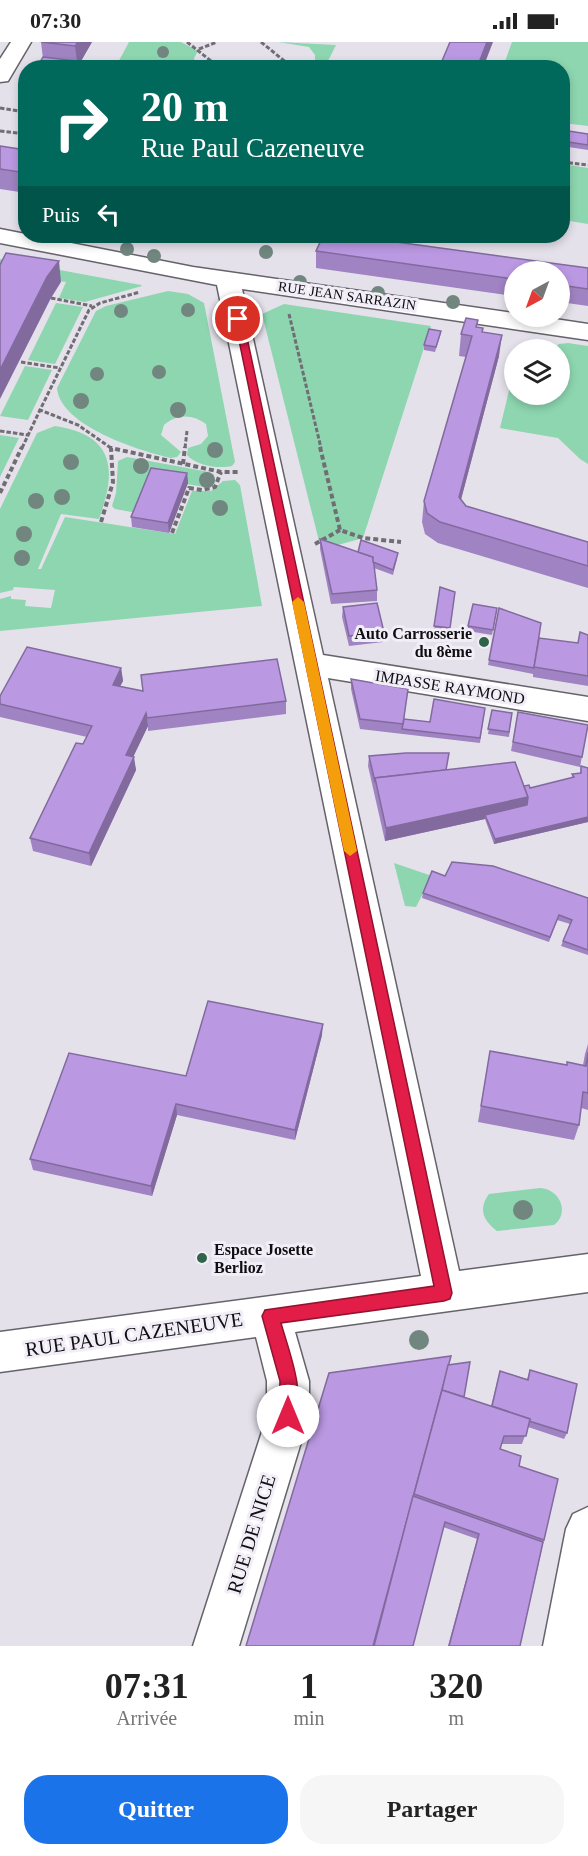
<!DOCTYPE html>
<html lang="fr">
<head>
<meta charset="utf-8">
<style>
  body { margin:0; font-family:"Times New Roman",serif; background:#f6f6f6; color:#222; height:100vh; display:flex; flex-direction:column; font-size:22px; white-space:nowrap }
  * { box-sizing:border-box; margin:0 }
  p { font-size:20px; color:#767676 }
  .icon { flex:none; width:33px; height:33px; fill:none; stroke:currentColor; stroke-width:2; stroke-linecap:round; stroke-linejoin:round }
  .map { position:relative; height:1604px; overflow:hidden }
  .side { display:flex; flex-direction:column; background:#fff; flex:1 }
  .side>* { flex:none }
  .guide { position:absolute; left:18px; top:18px; width:552px; height:183px; border-radius:24px; box-shadow:0 3px 9px #0003; background:#00695c; color:#fff; overflow:hidden }
  .needle { width:39px; rotate:221deg }
  .controls { position:absolute; left:504px; top:219px; display:grid; gap:12px }
  .controls a { display:grid; place-items:center; width:66px; height:66px; border-radius:50%; background:#fff; box-shadow:0 3px 9px #0003; font-size:30px }
  .pin { position:absolute; display:grid; place-items:center; width:51px; height:51px; color:#fff; margin:-26px; border:3px solid #fff; border-radius:50%; box-shadow:0 2px 6px #0007 }
  .me { position:absolute; width:66px; margin:-33px; rotate:0deg; stroke-linejoin:round; filter:drop-shadow(0 0 4px #0008) }
  .turn { display:flex; align-items:center; gap:21px; height:126px; padding:0 24px; font-size:27px }
  .turn .icon { width:78px; height:78px; stroke-width:2.5 }
  .turn b { display:block; font-size:42px; line-height:51px }
  .then { display:flex; align-items:center; height:57px; padding:0 24px; background:#0003; gap:12px; font-size:22px }
  .eta { display:flex; justify-content:space-evenly; align-items:center; height:102px; text-align:center }
  .eta b { font-size:36px; font-weight:700; line-height:42px }
  .primary-button { display:flex; gap:12px; margin-top:auto; padding:12px 24px }
  .primary-button a { flex:1; height:69px; border-radius:24px; background:#1a73e8; color:#fff; font-size:24px; font-weight:700; line-height:69px; text-align:center }
  .primary-button a+a { background:#f6f6f6; color:#222 }
  .status { display:flex; justify-content:space-between; align-items:center; height:42px; padding:0 30px; background:#fff; direction:ltr }
  .status svg { height:16px; fill:currentColor }
  .map>svg:first-child { display:block }
  .green { fill:#8dd6b0 }
  .lines { fill:none; stroke-linecap:round; stroke-linejoin:round }
  .minor-casing { stroke:#65626a; stroke-width:3 }
  .path-far1 { stroke:#706d73; stroke-width:3; stroke-dasharray:4.5 2; stroke-linecap:butt }
  .path { stroke:#706d73; stroke-width:4; stroke-dasharray:5 3; stroke-linecap:butt }
  .minor { fill:#fff; fill-rule:evenodd }
  .tree { fill:#728680 }
  .wall { fill:#a083c2 }
  .shaded-wall { fill:#826a9e }
  .building { fill:#ba98e2; stroke:#826a9e; stroke-width:1.5 }
  .route { fill:#e11d48; stroke:#92132f; stroke-width:1.5 }
  .slow { fill:#f59e0b }
  .poi-dot { fill:#2f644a; stroke:#f2eef8; stroke-width:2 }
  .labels { text-anchor:middle; dominant-baseline:central; stroke-width:6; stroke-linejoin:round; paint-order:stroke }
  .far-street-label { font-size:14px; fill:#0f0e11; stroke:#f2eef8 }
  .poi-label { font-size:16px; font-weight:bold; fill:#0f0e11; stroke:#f2eef8; text-anchor:end }
  .street-label { font-size:16px; fill:#0f0e11; stroke:#f2eef8 }
  .near-street-label { font-size:20px; fill:#0f0e11; stroke:#f2eef8 }
</style>
</head>
<body>
<div class="status"><b>07:30</b><svg viewBox="0 0 49 12"><path d="M0 12V9h3v3zM5 12V6h3v6zM10 12V3h3v9zM15 12V0h3v12zM26 1h20v11H26zM47 4h2v5h-2z"/></svg></div>
<div class="map">
<svg width="588" height="1604" viewBox="0 0 588 1604">
  <rect width="100%" height="100%" fill="#e5e1eb"/>
  <g class="green">
    <path d="M 129,0 L 181,0 L 198,9 L 194,16 L 196,25 L 115,26 Z"/>
    <path d="M 278,0 L 336,3 L 325,25 L 315,26 L 315,13 L 309,5 Z"/>
    <path d="M 512,0 L 588,0 L 588,84 L 563,81 L 562,26 L 503,25 Z"/>
    <path d="M 563,122 L 588,126 L 588,182 L 563,178 Z"/>
    <path d="M 0,217 L 141,243 L 142,244 L 85,260 L 59,256 L 66,240 L 10,232 L 0,239 Z"/>
    <path d="M 168,249 L 188,252 L 204,261 L 235,420 L 232,424 C 219,427 197,424 187,413 L 188,406 L 201,402 L 208,394 L 206,382 C 192,372 177,372 164,383 L 161,393 L 181,410 L 177,415 L 171,416 C 140,409 60,384 57,346 L 96,269 L 106,264 Z"/>
    <path d="M 56,261 L 83,265 L 55,322 L 28,318 Z"/>
    <path d="M 284,262 L 431,284 L 363,496 L 338,503 L 319,499 L 262,272 Z"/>
    <path d="M 568,301 L 588,304 L 588,422 L 580,417 L 558,396 L 500,386 L 514,328 L 514,352 L 560,352 L 560,308 L 553,307 L 559,302 Z"/>
    <path d="M 25,324 L 52,328 L 28,378 L 0,374 Z"/>
    <path d="M 55,384 C 115,393 117,428 99,477 L 61,472 L 38,527 L 41,527 L 65,475 L 175,492 L 192,449 L 211,449 L 223,439 L 235,438 L 240,443 L 262,564 L 0,589 L 0,557 L 11,554 L 11,557 L 26,558 L 25,564 L 51,566 L 55,548 L 14,545 L 13,548 L 0,551 L 0,467 L 37,391 Z"/>
    <path d="M 0,393 L 19,396 L 0,435 Z"/>
    <path d="M 127,415 L 209,430 L 214,433 L 215,441 L 204,445 L 152,436 L 137,471 L 115,467 L 112,464 L 116,451 L 118,419 Z"/>
    <path d="M 394,821 L 432,834 L 416,865 L 405,864 Z"/>
    <path d="M 540,1146 C 560,1147 570,1171 554,1183 L 497,1189 C 483,1178 478,1167 489,1152 Z"/>
  </g>
  <g class="lines">
    <defs>
      <g id="minor">
        <path d="M 11,0 L 31,0 L 8,39 L 0,40 L 0,17 Z"/>
        <path d="M 0,187 L 193,225 L 514,271 L 514,274 L 535,274 L 588,282 L 588,298 L 242,247 L 323,613 L 588,655 L 588,679 L 328,636 L 459,1229 L 588,1212 L 588,1250 L 295,1290 L 309,1339 L 309,1374 L 239,1604 L 193,1604 L 267,1374 L 267,1339 L 256,1295 L 0,1330 L 0,1290 L 421,1234 L 217,243 L 0,201 Z"/>
        <path d="M 588,1465 L 588,1604 L 543,1604 L 566,1487 L 573,1472 Z"/>
      </g>
    </defs>
    <use href="#minor" class="minor-casing"/>
    <g class="path-far1">
      <path d="M 187,0 L 220,26"/>
      <path d="M 261,0 L 293,26"/>
      <path d="M 199,7 L 217,0"/>
      <path d="M 0,66 L 26,70"/>
      <path d="M 0,89 L 26,92"/>
      <path d="M 562,120 L 588,123"/>
      <path d="M 51,256 L 92,264"/>
      <path d="M 289,272 L 321,406"/>
      <path d="M 21,320 L 60,326"/>
      <path d="M 0,389 L 28,393"/>
      <path d="M 22,406 L 40,368"/>
      <path d="M 111,406 L 78,383 L 40,368 L 89,268 L 100,261 L 140,250"/>
      <path d="M 185,406 L 187,389"/>
    </g>
    <g class="path">
      <path d="M 320,405 L 340,488 L 363,496 L 401,500"/>
      <path d="M 183,422 L 185,405"/>
      <path d="M 0,451 L 22,405"/>
      <path d="M 101,480 L 113,440 L 111,406 L 221,430 L 240,430"/>
      <path d="M 172,491 L 189,446 L 202,448 L 215,445 L 221,430"/>
      <path d="M 315,502 L 340,488"/>
    </g>
    <use href="#minor" class="minor"/>
  </g>
  <g class="tree">
    <circle cx="163" cy="10" r="6"/>
    <circle cx="127" cy="207" r="7"/>
    <circle cx="266" cy="210" r="7"/>
    <circle cx="154" cy="214" r="7"/>
    <circle cx="300" cy="240" r="7"/>
    <circle cx="378" cy="251" r="7"/>
    <circle cx="453" cy="260" r="7"/>
    <circle cx="188" cy="268" r="7"/>
    <circle cx="121" cy="269" r="7"/>
    <circle cx="159" cy="330" r="7"/>
    <circle cx="97" cy="332" r="7"/>
    <circle cx="81" cy="359" r="8"/>
    <circle cx="178" cy="368" r="8"/>
    <circle cx="215" cy="408" r="8"/>
    <circle cx="71" cy="420" r="8"/>
    <circle cx="141" cy="424" r="8"/>
    <circle cx="207" cy="438" r="8"/>
    <circle cx="62" cy="455" r="8"/>
    <circle cx="36" cy="459" r="8"/>
    <circle cx="220" cy="466" r="8"/>
    <circle cx="24" cy="492" r="8"/>
    <circle cx="22" cy="516" r="8"/>
    <circle cx="523" cy="1168" r="10"/>
    <circle cx="419" cy="1298" r="10"/>
  </g>
  <g class="wall">
    <path d="M 41,0 L 92,0 L 77,26 L 39,22 L 43,17 Z"/>
    <path d="M 26,34 L 26,63 L 23,62 L 20,43 Z"/>
    <path d="M 562,88 L 588,92 L 588,108 L 562,104 Z"/>
    <path d="M 0,104 L 26,108 L 26,151 L 0,147 Z"/>
    <path d="M 265,194 L 301,194 L 301,196 L 266,199 Z"/>
    <path d="M 316,209 L 588,226 L 588,264 L 560,260 L 560,230 L 514,230 L 514,254 L 316,226 Z"/>
    <path d="M 478,278 L 477,285 L 482,290 L 499,314 L 461,458 L 466,464 L 588,500 L 588,546 L 438,501 L 425,492 L 422,480 L 424,459 L 466,315 L 459,314 L 461,292 Z"/>
    <path d="M 441,289 L 440,294 L 435,310 L 424,308 L 424,303 Z"/>
    <path d="M 187,431 L 188,441 L 169,491 L 132,485 L 131,475 Z"/>
    <path d="M 320,497 L 358,510 L 397,517 L 393,533 L 374,526 L 377,548 L 377,559 L 331,562 L 320,507 Z"/>
    <path d="M 440,545 L 455,550 L 449,592 L 434,589 Z"/>
    <path d="M 343,565 L 384,590 L 383,600 L 349,604 L 342,575 Z"/>
    <path d="M 497,566 L 492,593 L 468,589 L 468,584 Z"/>
    <path d="M 499,566 L 538,602 L 578,601 L 588,593 L 588,644 L 533,635 L 533,632 L 488,623 Z"/>
    <path d="M 121,626 L 123,639 L 120,644 L 143,649 L 286,659 L 286,672 L 148,689 L 148,684 L 133,714 L 136,728 L 91,824 L 33,809 L 30,796 L 87,695 L 0,675 L 0,654 Z"/>
    <path d="M 351,637 L 408,647 L 404,677 L 430,680 L 485,666 L 480,701 L 360,687 L 351,647 Z"/>
    <path d="M 492,668 L 512,671 L 509,695 L 488,692 Z"/>
    <path d="M 518,670 L 588,683 L 580,725 L 511,709 Z"/>
    <path d="M 369,714 L 446,728 L 530,746 L 572,736 L 572,732 L 580,731 L 581,724 L 588,726 L 588,780 L 494,802 L 485,777 L 385,799 L 368,724 Z"/>
    <path d="M 445,834 L 588,856 L 588,913 L 561,904 L 570,882 L 557,878 L 549,900 L 422,856 L 423,851 Z"/>
    <path d="M 322,993 L 295,1098 L 177,1073 L 152,1154 L 33,1128 L 30,1117 L 186,1034 Z"/>
    <path d="M 588,1002 L 588,1068 L 581,1066 L 579,1083 L 574,1098 L 478,1080 L 490,1009 L 566,1023 L 583,1023 L 585,1012 Z"/>
    <path d="M 448,1323 L 464,1355 L 491,1364 L 500,1329 L 527,1337 L 530,1328 L 567,1391 L 564,1397 L 528,1385 L 522,1402 L 502,1402 L 500,1407 L 519,1424 L 544,1498 L 520,1604 L 448,1604 L 477,1497 L 443,1485 L 374,1604 Z"/>
  </g>
  <g class="shaded-wall">
    <path d="M 78,0 L 92,0 L 77,26 L 73,26 L 77,19 L 75,4 Z"/>
    <path d="M 487,0 L 493,0 L 483,26 L 477,26 Z"/>
    <path d="M 59,219 L 61,240 L 51,256 L 0,357 L 0,328 L 47,235 Z"/>
    <path d="M 502,293 L 499,314 L 456,476 L 459,455 Z"/>
    <path d="M 187,431 L 188,441 L 169,491 L 168,481 Z"/>
    <path d="M 121,626 L 123,639 L 114,656 L 113,643 Z"/>
    <path d="M 146,671 L 148,684 L 128,726 L 126,713 Z"/>
    <path d="M 134,715 L 136,728 L 91,824 L 89,811 Z"/>
    <path d="M 528,755 L 526,768 L 485,773 L 485,777 L 385,799 L 386,786 Z"/>
    <path d="M 588,775 L 588,780 L 494,802 L 495,797 Z"/>
    <path d="M 323,982 L 322,993 L 295,1098 L 295,1088 Z"/>
    <path d="M 176,1062 L 177,1073 L 152,1154 L 151,1144 Z"/>
  </g>
  <g class="building">
    <path d="M 41,0 L 78,0 L 75,4 Z"/>
    <path d="M 450,0 L 487,0 L 477,26 L 439,26 Z"/>
    <path d="M 43,15 L 77,19 L 73,26 L 39,22 Z"/>
    <path d="M 155,19 L 197,26 L 152,26 Z"/>
    <path d="M 33,21 L 70,26 L 31,26 Z"/>
    <path d="M 26,34 L 26,44 L 20,43 Z"/>
    <path d="M 562,88 L 588,92 L 588,103 L 562,99 Z"/>
    <path d="M 0,104 L 26,108 L 26,131 L 0,127 Z"/>
    <path d="M 323,194 L 352,194 L 588,226 L 588,247 L 560,243 L 560,230 L 514,230 L 514,237 L 316,209 Z"/>
    <path d="M 6,211 L 59,219 L 47,235 L 0,328 L 0,223 Z"/>
    <path d="M 466,276 L 478,278 L 476,285 L 483,286 L 482,290 L 502,293 L 459,455 L 466,464 L 588,500 L 588,524 L 440,480 L 427,471 L 424,459 L 472,294 L 461,292 Z"/>
    <path d="M 429,287 L 441,289 L 436,305 L 424,303 Z"/>
    <path d="M 151,426 L 187,431 L 168,481 L 131,475 Z"/>
    <path d="M 320,497 L 373,515 L 377,548 L 332,552 Z"/>
    <path d="M 361,498 L 398,511 L 393,528 L 373,520 L 373,515 L 358,510 Z"/>
    <path d="M 440,545 L 455,550 L 450,586 L 434,584 Z"/>
    <path d="M 377,561 L 384,590 L 349,594 L 343,565 Z"/>
    <path d="M 473,562 L 497,566 L 493,588 L 468,584 Z"/>
    <path d="M 499,566 L 541,581 L 534,626 L 489,618 Z"/>
    <path d="M 580,590 L 588,593 L 588,634 L 534,625 L 539,596 L 578,601 Z"/>
    <path d="M 27,605 L 121,626 L 113,643 L 143,649 L 141,633 L 277,617 L 286,659 L 147,676 L 146,671 L 126,713 L 134,715 L 89,811 L 30,796 L 76,701 L 83,702 L 92,684 L 0,662 L 0,654 Z"/>
    <path d="M 351,637 L 408,647 L 403,682 L 360,677 Z"/>
    <path d="M 434,657 L 485,666 L 480,696 L 402,687 L 404,677 L 430,680 Z"/>
    <path d="M 492,668 L 512,671 L 509,690 L 488,687 Z"/>
    <path d="M 518,670 L 588,683 L 582,715 L 513,700 Z"/>
    <path d="M 406,711 L 449,711 L 446,728 L 375,736 L 375,740 L 369,714 Z"/>
    <path d="M 515,720 L 528,755 L 386,786 L 375,736 Z"/>
    <path d="M 581,724 L 588,726 L 588,775 L 495,797 L 485,773 L 527,763 L 528,755 L 524,744 L 529,743 L 530,746 L 574,735 L 572,732 L 581,731 Z"/>
    <path d="M 452,820 L 493,824 L 588,856 L 588,908 L 563,899 L 572,878 L 559,873 L 550,895 L 423,851 L 432,829 L 445,834 Z"/>
    <path d="M 208,959 L 323,982 L 295,1088 L 176,1062 L 151,1144 L 30,1117 L 69,1011 L 186,1034 Z"/>
    <path d="M 490,1009 L 567,1023 L 567,1020 L 586,1024 L 588,1010 L 588,1051 L 583,1050 L 579,1083 L 481,1064 Z"/>
    <path d="M 451,1314 L 373,1604 L 246,1604 L 329,1331 Z"/>
    <path d="M 470,1320 L 464,1355 L 442,1348 L 448,1323 Z"/>
    <path d="M 530,1328 L 577,1342 L 567,1391 L 529,1379 L 530,1377 L 492,1364 L 500,1329 L 528,1338 Z"/>
    <path d="M 442,1348 L 530,1377 L 526,1394 L 504,1394 L 500,1407 L 521,1414 L 519,1424 L 558,1437 L 544,1498 L 414,1452 Z"/>
    <path d="M 413,1454 L 543,1500 L 520,1604 L 449,1604 L 479,1492 L 445,1480 L 413,1604 L 374,1604 Z"/>
  </g>
  <path class="route" d="M 234,274 L 243,277 L 452,1251 L 450,1257 L 444,1259 L 281,1281 C 289,1310 306,1350 294,1380 L 288,1383 L 282,1380 L 279,1374 L 280,1339 L 262,1274 L 265,1268 L 434,1244 Z"/>
  <path class="slow" d="M 298,555 L 304,560 L 357,809 L 350,814 L 344,809 L 292,560 Z"/>
  <g class="poi-dot">
    <circle cx="484" cy="600" r="6"/>
    <circle cx="202" cy="1216" r="6"/>
  </g>
  <g class="labels">
    <g class="far-street-label">
      <text transform="translate(347 254) rotate(8)">RUE JEAN SARRAZIN</text>
    </g>
    <g class="poi-label">
      <text x="472" y="591">Auto Carrosserie<tspan x="472" dy="18">du 8ème</tspan></text>
      <text x="214" y="1207" text-anchor="start">Espace Josette<tspan x="214" dy="18">Berlioz</tspan></text>
    </g>
    <g class="street-label">
      <text transform="translate(450 645) rotate(9)">IMPASSE RAYMOND</text>
    </g>
    <g class="near-street-label">
      <text transform="translate(134 1292) rotate(-8)">RUE PAUL CAZENEUVE</text>
      <text transform="translate(251 1492) rotate(-73)">RUE DE NICE</text>
    </g>
  </g>
</svg>
<div class="controls">
<a><svg class="needle" viewBox="-14 -14 28 28"><path d="M0-13l5 13h-10z" fill="#e53935"/><path d="M0 13l5-13h-10z" fill="#767676"/></svg></a>
<a><svg class="icon" aria-label="layers" viewBox="0 0 24 24"><path d="M12 4l9 5-9 5-9-5zM3 14l9 5 9-5"/></svg></a>
</div>
<div class="pin" style="left:238px;top:277px;background:#d93025"><svg class="icon" aria-label="arrive" viewBox="0 0 24 24"><path d="M6 21V4h12l-3 4 3 4H6"/></svg></div>
<svg class="me" style="left:288px;top:1374px" viewBox="-20 -20 40 40"><circle r="19" fill="#fff"/><path d="M0-13L10 11 0 6-10 11z" fill="#e11d48"/></svg>
<div class="guide">
<div class="turn"><svg class="icon" aria-label="right" viewBox="0 0 24 24"><path d="M7 20v-9h11M14 6l5 5-5 5"/></svg><div><b>20 m</b>Rue Paul Cazeneuve</div></div>
<div class="then">Puis<svg class="icon" aria-label="left" viewBox="0 0 24 24"><path d="M17 20v-9H6M10 6l-5 5 5 5"/></svg></div>
</div>
</div>
<section class="side">
<div class="eta">
<div><b>07:31</b><p>Arrivée</p></div>
<div><b>1</b><p>min</p></div>
<div><b>320</b><p>m</p></div>
</div>
<div class="primary-button"><a>Quitter</a><a>Partager</a></div>
</section>
</body>
</html>
